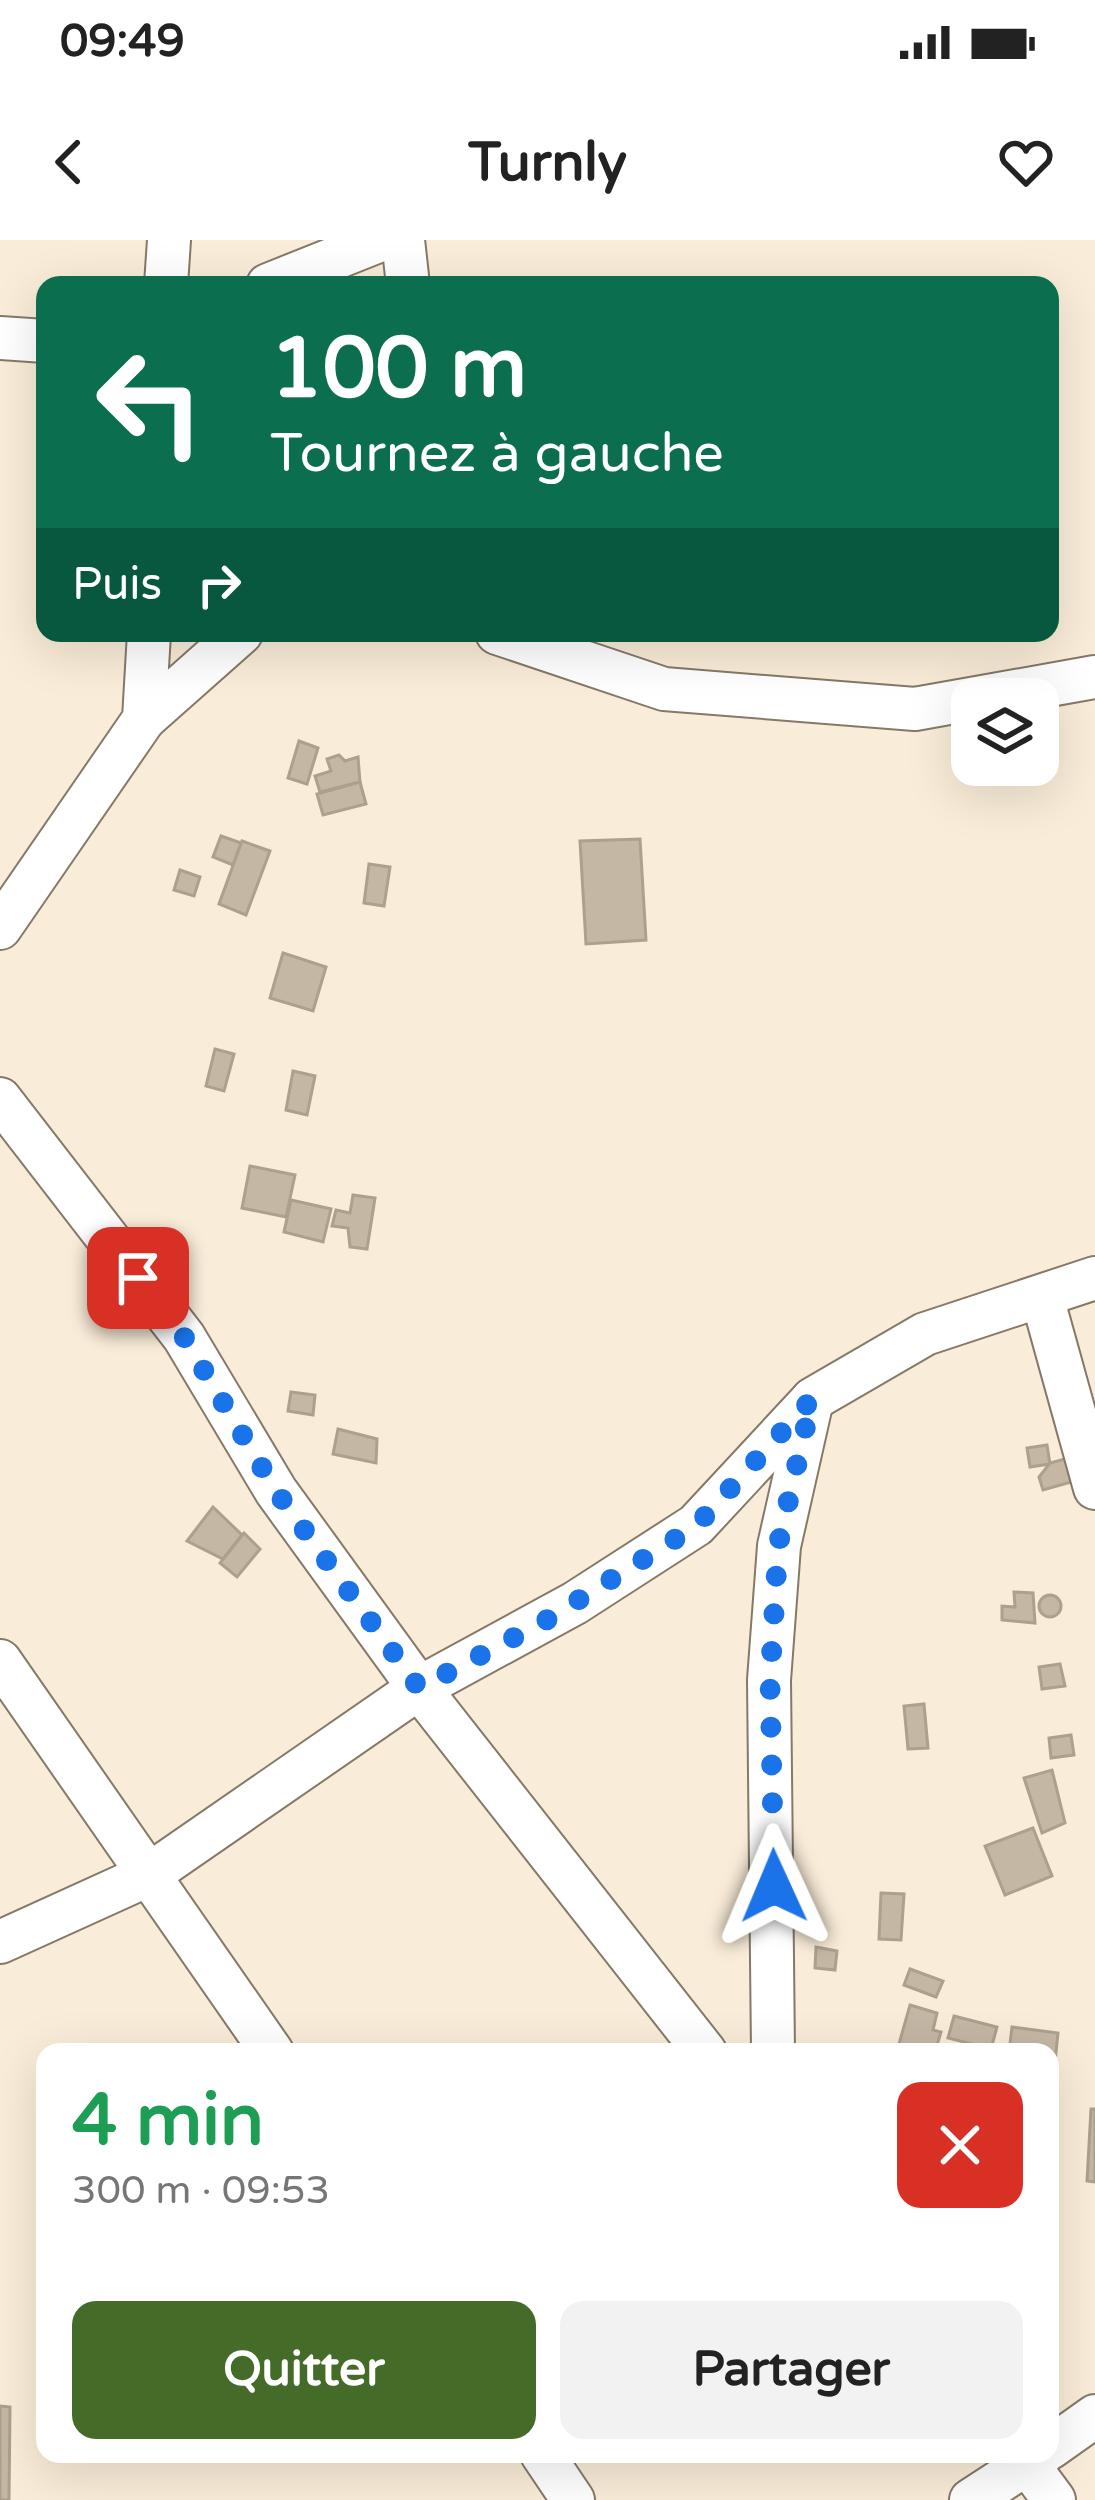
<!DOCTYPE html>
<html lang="fr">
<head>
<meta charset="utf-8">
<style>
  body { margin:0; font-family:"Varela Round",sans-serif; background:#f2f2f2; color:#222; height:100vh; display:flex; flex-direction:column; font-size:45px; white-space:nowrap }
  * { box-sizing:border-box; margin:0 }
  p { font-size:39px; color:#767676 }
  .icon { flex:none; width:66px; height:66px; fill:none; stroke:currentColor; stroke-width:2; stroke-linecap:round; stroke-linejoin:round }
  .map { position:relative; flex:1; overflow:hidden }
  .drawer { position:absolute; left:36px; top:1803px; width:1023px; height:420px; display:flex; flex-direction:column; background:#fff; border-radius:24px; box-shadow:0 12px 48px #0002 }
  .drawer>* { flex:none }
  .banner { position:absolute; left:36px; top:36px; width:1023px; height:366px; border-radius:24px; box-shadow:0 12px 48px #0002; background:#0b6e4f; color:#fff; overflow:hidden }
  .controls { position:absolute; left:951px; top:438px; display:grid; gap:24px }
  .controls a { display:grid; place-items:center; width:108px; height:108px; border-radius:24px; background:#fff; box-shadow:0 12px 48px #0002; font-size:60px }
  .pin { position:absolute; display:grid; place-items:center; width:102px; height:102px; color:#fff; margin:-51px; border-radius:24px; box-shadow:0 6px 18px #0006 }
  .me { position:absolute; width:132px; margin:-66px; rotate:359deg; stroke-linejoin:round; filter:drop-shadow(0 0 9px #0008) }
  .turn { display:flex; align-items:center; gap:42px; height:252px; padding:0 36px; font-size:54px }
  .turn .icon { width:156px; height:156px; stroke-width:2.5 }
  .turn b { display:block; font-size:84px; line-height:102px }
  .then { display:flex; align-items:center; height:114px; padding:0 36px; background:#0003; gap:24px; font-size:45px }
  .round { display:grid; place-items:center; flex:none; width:126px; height:126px; border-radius:24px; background:#f2f2f2 }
  .head { display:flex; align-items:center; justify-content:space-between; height:204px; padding:0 36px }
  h1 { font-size:72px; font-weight:700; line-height:90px; color:#1e9e55 }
  .cta { display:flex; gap:24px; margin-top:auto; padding:24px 36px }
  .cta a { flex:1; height:138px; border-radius:24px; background:#446c28; color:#fff; font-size:48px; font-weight:700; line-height:138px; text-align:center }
  .cta a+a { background:#f2f2f2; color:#222 }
  .status { display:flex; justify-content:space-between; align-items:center; height:84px; padding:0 60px; background:#fff; direction:ltr }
  .status svg { height:33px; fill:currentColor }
  header { display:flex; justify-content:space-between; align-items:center; height:156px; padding:0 36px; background:#fff; font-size:54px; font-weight:700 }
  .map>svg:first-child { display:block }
  .building { fill:#c4b7a4; stroke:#ada08d; stroke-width:3 }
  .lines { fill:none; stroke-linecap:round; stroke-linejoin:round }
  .minor-casing { stroke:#857967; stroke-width:46 }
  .minor { stroke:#fff; stroke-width:42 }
  .route { stroke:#1a73e8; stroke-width:21; stroke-dasharray:0 37.8 }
</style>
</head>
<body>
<div class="status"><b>09:49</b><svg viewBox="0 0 49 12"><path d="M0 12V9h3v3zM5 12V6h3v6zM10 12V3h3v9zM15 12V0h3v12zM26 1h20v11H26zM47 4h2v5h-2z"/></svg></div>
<header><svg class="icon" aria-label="back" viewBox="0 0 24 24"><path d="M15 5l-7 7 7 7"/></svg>Turnly<svg class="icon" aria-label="heart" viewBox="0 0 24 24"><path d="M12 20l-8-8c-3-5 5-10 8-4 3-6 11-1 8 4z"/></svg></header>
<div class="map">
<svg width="1095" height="2260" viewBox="0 0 1095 2260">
  <rect width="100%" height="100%" fill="#f9ecd8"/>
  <g class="building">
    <path d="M 299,501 L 318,508 L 307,544 L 288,538 Z"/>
    <path d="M 339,515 L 345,521 L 358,517 L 360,542 L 320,552 L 315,536 L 331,531 L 327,519 Z"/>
    <path d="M 360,542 L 366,564 L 323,575 L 317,554 Z"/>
    <path d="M 221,596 L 241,603 L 233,625 L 213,617 Z"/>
    <path d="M 640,599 L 646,700 L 586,704 L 580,601 Z"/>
    <path d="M 242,601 L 270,611 L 246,675 L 219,664 Z"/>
    <path d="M 369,624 L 390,627 L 384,666 L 364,663 Z"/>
    <path d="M 180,630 L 200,637 L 194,656 L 174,650 Z"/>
    <path d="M 283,713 L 326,727 L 313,771 L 270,758 Z"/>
    <path d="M 215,809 L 234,814 L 224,851 L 206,846 Z"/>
    <path d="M 293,831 L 315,836 L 307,875 L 286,870 Z"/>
    <path d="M 250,926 L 295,935 L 286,977 L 242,968 Z"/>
    <path d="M 353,955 L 375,958 L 367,1009 L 350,1007 L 348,988 L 332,986 L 336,970 L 350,973 Z"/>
    <path d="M 291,960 L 331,969 L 323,1002 L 284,992 Z"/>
    <path d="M 291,1152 L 315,1155 L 313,1175 L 288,1171 Z"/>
    <path d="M 338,1189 L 377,1199 L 376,1223 L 333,1214 Z"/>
    <path d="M 1047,1205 L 1050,1224 L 1030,1227 L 1027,1208 Z"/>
    <path d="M 1068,1218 L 1075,1241 L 1043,1250 L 1039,1237 L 1050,1223 Z"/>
    <path d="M 213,1267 L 242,1295 L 223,1319 L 187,1301 Z"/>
    <path d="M 244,1293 L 260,1309 L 237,1337 L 220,1323 Z"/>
    <path d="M 1014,1352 L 1033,1353 L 1035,1383 L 1002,1380 L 1002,1366 L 1015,1367 Z"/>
    <circle cx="1050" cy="1366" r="11"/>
    <path d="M 1060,1424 L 1065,1446 L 1042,1449 L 1039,1427 Z"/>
    <path d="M 924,1464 L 928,1508 L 908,1509 L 904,1466 Z"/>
    <path d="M 1071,1495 L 1074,1515 L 1051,1518 L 1049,1498 Z"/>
    <path d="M 1052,1530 L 1065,1583 L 1042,1593 L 1024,1538 Z"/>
    <path d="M 1033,1588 L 1052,1636 L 1005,1655 L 985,1606 Z"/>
    <path d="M 881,1653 L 904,1654 L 901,1700 L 879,1699 Z"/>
    <path d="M 816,1707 L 837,1711 L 835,1730 L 815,1728 Z"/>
    <path d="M 910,1729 L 943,1741 L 936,1757 L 904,1745 Z"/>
    <path d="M 910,1765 L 937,1773 L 933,1790 L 941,1792 L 935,1812 L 897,1811 Z"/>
    <path d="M 954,1776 L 997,1787 L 991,1809 L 948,1798 Z"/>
    <path d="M 1012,1787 L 1058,1793 L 1055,1822 L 1050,1812 L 1009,1812 Z"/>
    <path d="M 1091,1869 L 1095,1869 L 1095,1942 L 1087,1941 Z"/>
    <path d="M 0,2166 L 10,2167 L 9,2260 L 0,2260 Z"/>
  </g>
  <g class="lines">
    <defs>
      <g id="minor">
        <path d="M 403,0 L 408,45"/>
        <path d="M 166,45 L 169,0"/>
        <path d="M 268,45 L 381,0"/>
        <path d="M 0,98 L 45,101"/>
        <path d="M 497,393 L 664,449 L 915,469 L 1095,437"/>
        <path d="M 144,479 L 241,393"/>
        <path d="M 0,688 L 144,479 L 149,393"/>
        <path d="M 0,859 L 184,1097 L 276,1251 L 419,1448 L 705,1812"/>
        <path d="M 1042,1057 L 1095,1248"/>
        <path d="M 0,1421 L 272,1812"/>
        <path d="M 0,1702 L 150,1634 L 419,1448 L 575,1363 L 696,1285 L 813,1159 L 925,1094 L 1095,1038"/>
        <path d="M 773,1812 L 769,1440 L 779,1306 L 812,1160"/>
        <path d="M 1050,2208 L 1095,2176"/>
        <path d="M 542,2214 L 573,2260"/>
        <path d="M 1020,2214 L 1054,2260"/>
        <path d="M 971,2260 L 1042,2214"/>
      </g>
    </defs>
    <use href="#minor" class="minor-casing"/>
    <use href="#minor" class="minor"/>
  </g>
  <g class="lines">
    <path class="route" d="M 138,1038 L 184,1097 L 276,1251 L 419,1448 L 545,1381 L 696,1286 L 812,1159 L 778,1306 L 770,1440 L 774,1646"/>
  </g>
</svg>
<div class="controls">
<a><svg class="icon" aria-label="layers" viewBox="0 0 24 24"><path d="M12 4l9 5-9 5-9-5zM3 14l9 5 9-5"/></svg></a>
</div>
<div class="pin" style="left:138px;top:1038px;background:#d93025"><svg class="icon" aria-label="arrive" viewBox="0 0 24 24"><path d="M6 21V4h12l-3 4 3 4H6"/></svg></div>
<svg class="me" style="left:774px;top:1646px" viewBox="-20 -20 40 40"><path d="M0-17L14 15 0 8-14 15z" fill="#1a73e8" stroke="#fff" stroke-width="4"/></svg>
<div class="banner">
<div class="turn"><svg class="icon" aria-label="left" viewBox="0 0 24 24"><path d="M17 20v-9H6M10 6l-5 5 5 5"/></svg><div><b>100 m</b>Tournez à gauche</div></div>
<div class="then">Puis<svg class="icon" aria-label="right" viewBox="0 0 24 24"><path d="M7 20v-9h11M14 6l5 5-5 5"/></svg></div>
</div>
<section class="drawer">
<div class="head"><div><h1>4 min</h1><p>300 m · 09:53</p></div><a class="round" style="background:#d93025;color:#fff"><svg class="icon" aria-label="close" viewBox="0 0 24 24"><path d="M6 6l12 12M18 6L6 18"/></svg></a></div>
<div class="cta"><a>Quitter</a><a>Partager</a></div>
</section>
</div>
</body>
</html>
